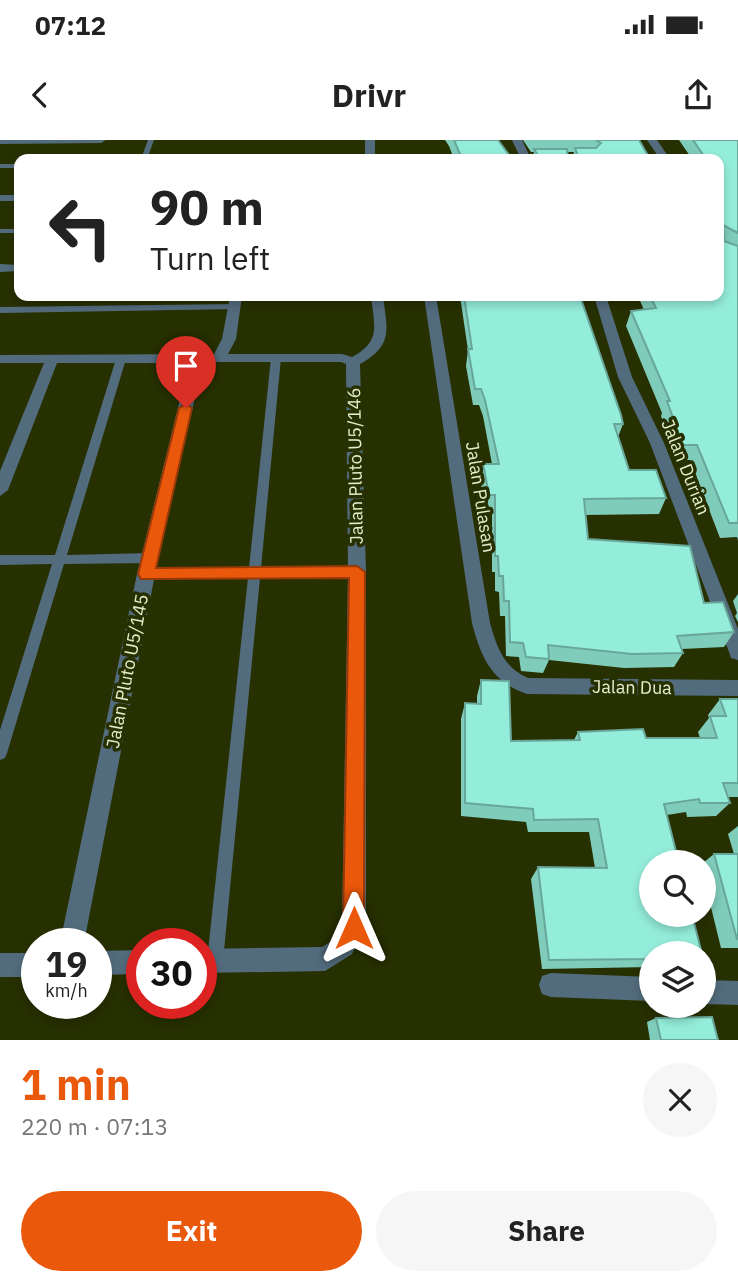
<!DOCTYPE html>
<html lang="en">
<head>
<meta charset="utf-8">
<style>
  body { margin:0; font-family:"IBM Plex Sans",sans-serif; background:#f6f6f6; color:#222; height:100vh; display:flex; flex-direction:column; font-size:26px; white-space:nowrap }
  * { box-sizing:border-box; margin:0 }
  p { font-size:23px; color:#767676 }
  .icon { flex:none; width:38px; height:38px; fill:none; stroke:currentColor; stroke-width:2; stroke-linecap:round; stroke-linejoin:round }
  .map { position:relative; height:900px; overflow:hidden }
  .panel { display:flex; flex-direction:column; background:#fff; flex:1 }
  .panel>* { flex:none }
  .hud { position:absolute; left:14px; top:14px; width:710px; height:147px; border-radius:14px; box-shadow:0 4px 10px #0003; background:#fff; color:#222; overflow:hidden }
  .fabs { position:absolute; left:639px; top:710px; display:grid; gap:14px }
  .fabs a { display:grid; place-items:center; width:77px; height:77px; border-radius:50%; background:#fff; box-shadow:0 4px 10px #0003; font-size:35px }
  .speed { position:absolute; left:21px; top:788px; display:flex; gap:14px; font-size:35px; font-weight:700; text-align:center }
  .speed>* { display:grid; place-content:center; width:91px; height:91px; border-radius:50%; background:#fff; box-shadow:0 4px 10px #0003; line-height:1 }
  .speed small { font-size:18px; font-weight:400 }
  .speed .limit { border:10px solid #d22; background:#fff; color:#111 }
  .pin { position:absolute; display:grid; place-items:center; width:60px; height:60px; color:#fff; margin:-72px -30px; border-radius:50% 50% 50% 0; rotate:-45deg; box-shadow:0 0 7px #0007 }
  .pin .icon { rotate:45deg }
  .me { position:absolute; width:77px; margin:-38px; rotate:0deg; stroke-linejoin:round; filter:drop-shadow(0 0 5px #0008) }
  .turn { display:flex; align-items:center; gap:24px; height:147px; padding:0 21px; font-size:32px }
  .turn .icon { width:91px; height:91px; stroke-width:2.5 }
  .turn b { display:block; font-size:49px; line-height:60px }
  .round { display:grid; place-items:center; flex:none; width:74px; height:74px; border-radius:37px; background:#f6f6f6 }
  .headline { display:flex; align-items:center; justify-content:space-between; height:119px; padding:0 21px }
  h1 { font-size:42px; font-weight:700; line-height:52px; color:#ea580c }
  .action { display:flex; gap:14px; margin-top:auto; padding:14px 21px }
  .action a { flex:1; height:80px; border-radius:42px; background:#ea580c; color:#fff; font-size:28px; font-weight:700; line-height:80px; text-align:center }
  .action a+a { background:#f6f6f6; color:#222 }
  .status { display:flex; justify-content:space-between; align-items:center; height:49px; padding:0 35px; background:#fff; direction:ltr }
  .status svg { height:19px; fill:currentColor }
  header { display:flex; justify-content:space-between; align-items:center; height:91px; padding:0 21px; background:#fff; font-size:32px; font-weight:700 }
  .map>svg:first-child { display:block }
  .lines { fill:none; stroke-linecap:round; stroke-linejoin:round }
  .service { fill:#536c7d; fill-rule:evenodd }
  .minor { fill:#536c7d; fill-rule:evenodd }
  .wall { fill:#7fccbb }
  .building { fill:#94edda; stroke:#68a699; stroke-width:2 }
  .route { fill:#ea580c; stroke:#983908; stroke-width:2 }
  .labels { text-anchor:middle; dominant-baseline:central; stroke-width:7; stroke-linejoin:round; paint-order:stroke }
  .street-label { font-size:18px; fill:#e5edcc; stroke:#273000 }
</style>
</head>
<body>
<div class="status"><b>07:12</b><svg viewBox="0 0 49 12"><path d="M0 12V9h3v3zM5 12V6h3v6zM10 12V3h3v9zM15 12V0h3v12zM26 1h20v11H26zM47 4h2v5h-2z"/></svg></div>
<header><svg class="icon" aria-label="back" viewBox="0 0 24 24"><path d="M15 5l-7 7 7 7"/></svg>Drivr<svg class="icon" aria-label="share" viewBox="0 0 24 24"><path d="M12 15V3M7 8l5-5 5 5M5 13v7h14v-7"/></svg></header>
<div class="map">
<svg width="738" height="900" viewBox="0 0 738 900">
  <rect width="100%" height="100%" fill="#273000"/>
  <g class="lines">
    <g class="service">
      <path d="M 148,0 L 154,0 L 147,19 L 141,19 Z"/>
      <rect x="0" y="24" width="19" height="4"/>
      <rect x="0" y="89" width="19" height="4"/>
      <path d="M 234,164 L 237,165 L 237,169 L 0,173 L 0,167 Z"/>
      <path d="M 276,215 L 281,218 L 261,428 L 357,427 L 361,429 L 363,432 L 361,435 L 357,437 L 260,438 L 223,821 L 221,827 L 215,829 L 209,827 L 207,821 L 248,438 L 146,439 L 142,437 L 140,434 L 142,431 L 146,429 L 249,428 L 271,218 Z"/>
      <path d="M 121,216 L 126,219 L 67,415 L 151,413 L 157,418 L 151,423 L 64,424 L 7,613 L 5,618 L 0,620 L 0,590 L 52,424 L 0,425 L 0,415 L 55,415 L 116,219 Z"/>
    </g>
    <g class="minor">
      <path d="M 0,0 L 106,0 L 101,3 L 0,4 Z"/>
      <rect x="365" y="0" width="10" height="19"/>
      <path d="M 512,0 L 522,0 L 529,15 L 590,14 L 595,17 L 593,19 L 521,19 Z"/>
      <path d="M 647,0 L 657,0 L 670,19 L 660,19 Z"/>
      <rect x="0" y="55" width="19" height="6"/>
      <path d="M 0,124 L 19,125 L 19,131 L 0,132 Z"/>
      <path d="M 230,156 L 242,156 L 236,199 L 228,214 L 342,214 L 352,217 C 382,201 374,185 371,156 L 383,156 C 387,189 394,205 360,224 L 366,432 L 366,788 L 352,814 L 325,831 L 201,833 L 201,809 L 322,807 L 336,798 L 342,786 L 348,432 L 346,224 L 341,222 L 203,222 L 155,434 L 84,803 L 60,803 L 137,434 L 189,223 L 57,223 L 8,350 L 0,356 L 0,331 L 44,223 L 0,223 L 0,215 L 214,214 L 222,199 Z"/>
      <path d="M 424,156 L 436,156 L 490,483 C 497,507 503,527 528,538 L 738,540 L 738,556 L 527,554 C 492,542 481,518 472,483 Z"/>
      <path d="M 594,156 L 606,156 L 632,237 L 664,303 L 738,489 L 738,520 L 731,518 L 729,512 L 650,303 L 618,237 Z"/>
      <path d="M 142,810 L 142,834 L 96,835 L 96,811 Z"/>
      <rect x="0" y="813" width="37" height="24"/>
      <path d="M 551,833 L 651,837 L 651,861 L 551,857 L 542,854 L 539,845 L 542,836 Z"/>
      <path d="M 704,840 L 738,841 L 738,865 L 704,864 Z"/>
    </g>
  </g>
  <g class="wall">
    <path d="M 445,0 L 498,0 L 512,19 L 454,19 L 449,6 Z"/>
    <path d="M 523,0 L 639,0 L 579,19 L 572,19 L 574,12 L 567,12 L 568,19 L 532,19 L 534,12 L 531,12 Z"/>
    <path d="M 679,0 L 738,0 L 738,400 L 737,397 L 720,398 L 690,320 L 677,320 L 661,276 L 662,273 L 626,186 L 631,171 L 644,170 L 638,156 L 719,156 L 719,19 L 692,19 Z"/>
    <path d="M 460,156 L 580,156 L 623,284 L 618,297 L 629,330 L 666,358 L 659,374 L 585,375 L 588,399 L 704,463 L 734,492 L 724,507 L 682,509 L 683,513 L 674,527 L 624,528 L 549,520 L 543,533 L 521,531 L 519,517 L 506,516 L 505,476 L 500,476 L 499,452 L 495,451 L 495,432 L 492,432 L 492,371 L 486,371 L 480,340 L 483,324 L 492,324 L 483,276 L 479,265 L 473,265 L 466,226 L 468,210 Z"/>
    <path d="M 738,454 L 738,482 L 735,476 L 737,473 L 733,461 Z"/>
    <path d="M 481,540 L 511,601 L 574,600 L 578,592 L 646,598 L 700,598 L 698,592 L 709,578 L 708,575 L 720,559 L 738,559 L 738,657 L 728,657 L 730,663 L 716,676 L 687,677 L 686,672 L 667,675 L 651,814 L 651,827 L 542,829 L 531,739 L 538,727 L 595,728 L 589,692 L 528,692 L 526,682 L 461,676 L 461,579 L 465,563 L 477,564 L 477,556 Z"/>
    <path d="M 738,686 L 738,808 L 721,808 L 704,739 L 703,723 L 714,714 L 734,714 L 728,694 Z"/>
    <path d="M 656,878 L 718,900 L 650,900 L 647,882 Z"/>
  </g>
  <g class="building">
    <path d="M 454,0 L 498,0 L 512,19 L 462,19 Z"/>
    <path d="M 596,0 L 639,0 L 650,19 L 579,19 L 575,8 L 596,8 L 601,3 Z"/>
    <path d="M 693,0 L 738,0 L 738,93 L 723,85 L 724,101 L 738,106 L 738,383 L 729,383 L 697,305 L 683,305 L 667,261 L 670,261 L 631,171 L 656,168 L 650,156 L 719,156 L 719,19 L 706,19 Z"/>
    <path d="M 534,9 L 567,9 L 568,19 L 540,19 Z"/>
    <path d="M 464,156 L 580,156 L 621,275 L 623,284 L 614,284 L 629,330 L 656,330 L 666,358 L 584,359 L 588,399 L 690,406 L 704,463 L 723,462 L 734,492 L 677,496 L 683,513 L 632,514 L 548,505 L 549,519 L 526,517 L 523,503 L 510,502 L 509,461 L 504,461 L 503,436 L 499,436 L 498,416 L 495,416 L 495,355 L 489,355 L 483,324 L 499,324 L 485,260 L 481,249 L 475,249 L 468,209 L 472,209 Z"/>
    <path d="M 481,540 L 509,541 L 511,601 L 580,600 L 578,592 L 643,589 L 646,598 L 717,598 L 710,576 L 726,576 L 720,559 L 738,559 L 738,643 L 723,643 L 730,663 L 700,663 L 699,659 L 664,664 L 679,723 L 651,723 L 651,775 L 692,775 L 702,814 L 651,814 L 651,819 L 549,820 L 538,727 L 607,728 L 598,679 L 534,680 L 533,669 L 465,663 L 465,563 L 481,564 Z"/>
    <path d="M 714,714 L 738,714 L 738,799 L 737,799 Z"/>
    <path d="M 712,877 L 718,900 L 661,900 L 656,878 Z"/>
  </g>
  <path class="route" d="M 186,264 L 192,268 L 156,428 L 357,426 L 365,432 L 364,788 L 361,795 L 354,798 L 346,795 L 343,788 L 349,438 L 141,439 L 138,434 L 179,268 Z"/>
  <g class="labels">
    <g class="street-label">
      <text transform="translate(355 326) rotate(-91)">Jalan Pluto U5/146</text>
      <text transform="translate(686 327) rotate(68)">Jalan Durian</text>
      <text transform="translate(481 357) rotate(81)">Jalan Pulasan</text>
      <text transform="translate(127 531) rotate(-79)">Jalan Pluto U5/145</text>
      <text transform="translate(632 547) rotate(1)">Jalan Dua</text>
    </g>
  </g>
</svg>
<div class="fabs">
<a><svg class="icon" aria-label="search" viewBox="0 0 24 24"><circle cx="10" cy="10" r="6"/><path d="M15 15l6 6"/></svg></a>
<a><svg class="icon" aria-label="layers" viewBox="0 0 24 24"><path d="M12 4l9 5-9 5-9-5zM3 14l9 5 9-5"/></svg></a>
</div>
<div class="speed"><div>19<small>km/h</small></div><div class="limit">30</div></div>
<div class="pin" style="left:186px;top:268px;background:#d93025"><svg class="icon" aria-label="arrive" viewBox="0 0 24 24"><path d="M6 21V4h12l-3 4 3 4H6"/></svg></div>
<svg class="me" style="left:354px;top:788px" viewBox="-20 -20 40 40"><path d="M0-17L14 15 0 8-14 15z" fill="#ea580c" stroke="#fff" stroke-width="4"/></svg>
<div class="hud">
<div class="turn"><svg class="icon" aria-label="left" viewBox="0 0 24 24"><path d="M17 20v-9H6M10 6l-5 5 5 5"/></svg><div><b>90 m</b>Turn left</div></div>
</div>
</div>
<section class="panel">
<div class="headline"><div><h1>1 min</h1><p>220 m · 07:13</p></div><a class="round"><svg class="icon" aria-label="close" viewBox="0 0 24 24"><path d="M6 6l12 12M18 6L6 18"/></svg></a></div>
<div class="action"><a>Exit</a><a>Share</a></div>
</section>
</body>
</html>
